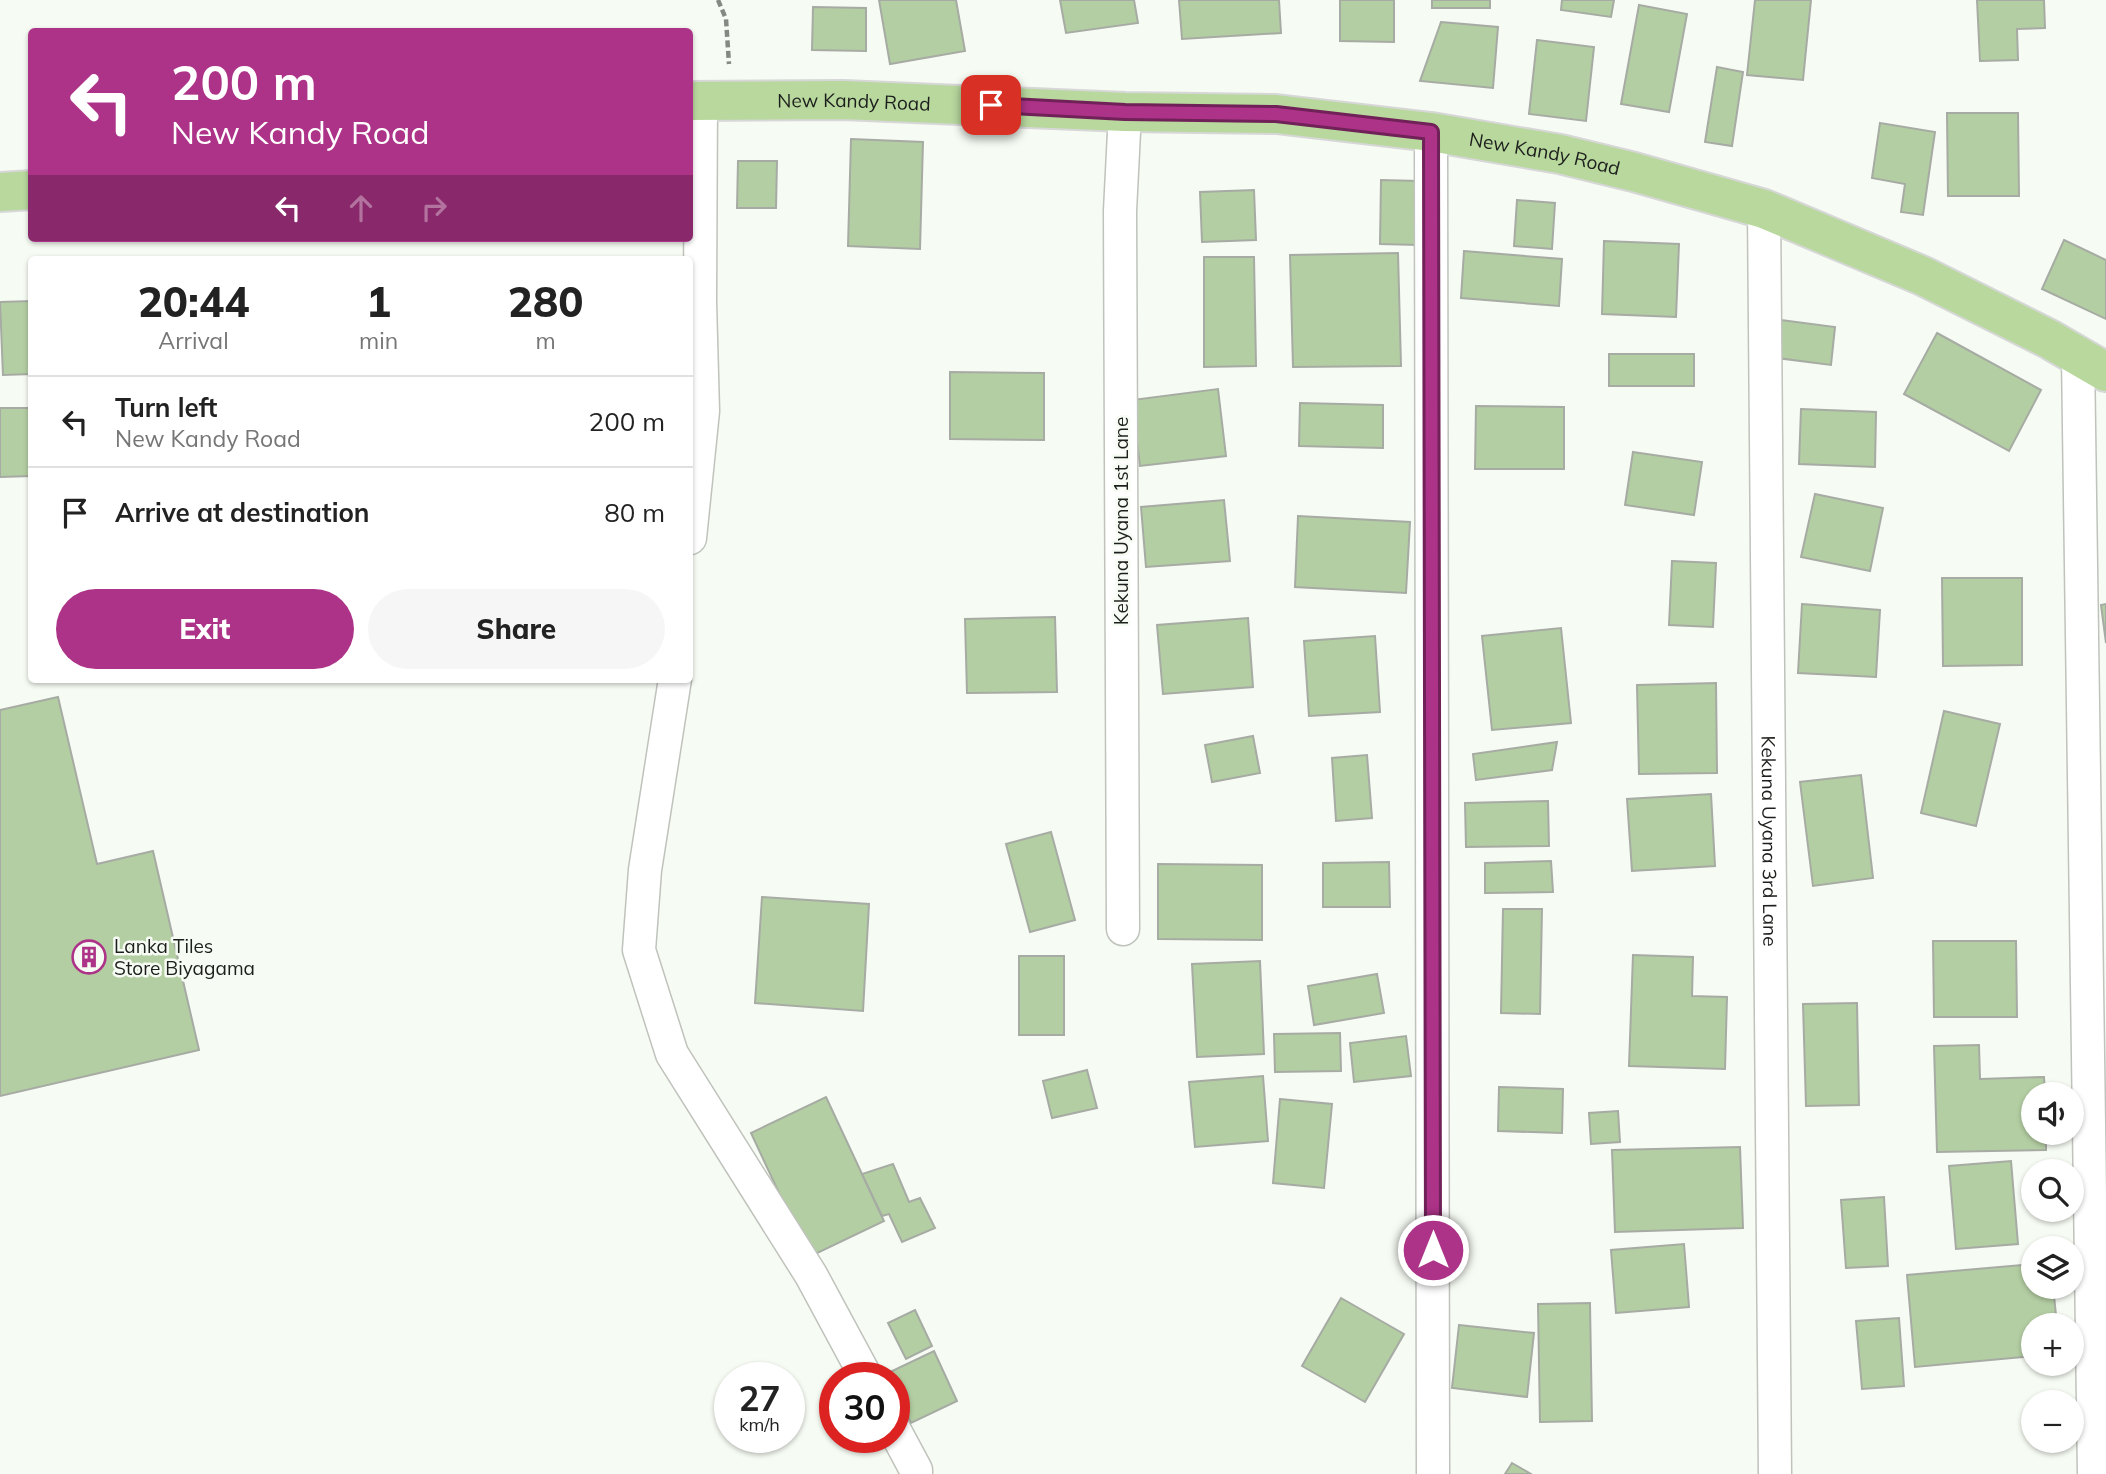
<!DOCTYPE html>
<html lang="en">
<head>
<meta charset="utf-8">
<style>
  body { margin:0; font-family:Mulish,sans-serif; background:#f6f6f6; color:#222; height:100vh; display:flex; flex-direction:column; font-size:26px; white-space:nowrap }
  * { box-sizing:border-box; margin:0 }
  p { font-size:23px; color:#767676 }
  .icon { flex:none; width:38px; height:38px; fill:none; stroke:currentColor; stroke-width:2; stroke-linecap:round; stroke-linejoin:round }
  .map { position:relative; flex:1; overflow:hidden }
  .details { position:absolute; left:28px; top:256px; width:665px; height:427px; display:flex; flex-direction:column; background:#fff; border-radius:7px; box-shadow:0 2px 5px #0004 }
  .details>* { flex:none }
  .top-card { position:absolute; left:28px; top:28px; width:665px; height:214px; border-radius:7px; box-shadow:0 2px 5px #0004; background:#ad3388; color:#fff; overflow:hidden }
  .buttons { position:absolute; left:2021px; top:1082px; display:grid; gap:14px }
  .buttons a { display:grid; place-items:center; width:63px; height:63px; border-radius:50%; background:#fff; box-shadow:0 2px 5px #0004; font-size:35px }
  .speed { position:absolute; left:714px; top:1362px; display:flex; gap:14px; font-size:35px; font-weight:700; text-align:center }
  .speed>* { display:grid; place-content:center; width:91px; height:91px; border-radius:50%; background:#fff; box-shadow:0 2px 5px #0004; line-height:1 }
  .speed small { font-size:18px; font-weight:400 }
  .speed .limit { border:10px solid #d22; background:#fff; color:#111 }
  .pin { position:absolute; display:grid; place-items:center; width:60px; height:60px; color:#fff; margin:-30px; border-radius:14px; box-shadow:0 4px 10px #0006 }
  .me { position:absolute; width:77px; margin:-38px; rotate:0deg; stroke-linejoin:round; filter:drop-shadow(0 0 5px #0008) }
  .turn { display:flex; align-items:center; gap:24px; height:147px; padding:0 28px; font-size:32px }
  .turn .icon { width:91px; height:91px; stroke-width:2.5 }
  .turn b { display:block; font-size:49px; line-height:60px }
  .lanes { display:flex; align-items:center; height:66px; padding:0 28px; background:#0003; justify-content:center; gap:35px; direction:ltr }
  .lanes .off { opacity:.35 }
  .eta { display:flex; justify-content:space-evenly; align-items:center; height:119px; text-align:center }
  .eta b { font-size:42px; font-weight:800; line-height:49px }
  .primary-button { display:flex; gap:14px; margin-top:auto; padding:14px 28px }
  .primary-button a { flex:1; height:80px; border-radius:42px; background:#ad3388; color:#fff; font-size:28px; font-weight:800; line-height:80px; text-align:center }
  .primary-button a+a { background:#f6f6f6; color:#222 }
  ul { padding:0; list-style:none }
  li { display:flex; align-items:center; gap:21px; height:91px; padding:0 28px; border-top:2px solid #e0e0e0 }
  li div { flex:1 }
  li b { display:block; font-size:26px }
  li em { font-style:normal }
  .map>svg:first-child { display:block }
  .building { fill:#b4cea3; stroke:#a6aba3; stroke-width:2 }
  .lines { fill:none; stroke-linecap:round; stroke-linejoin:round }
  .street-casing { stroke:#bfc3bc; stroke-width:35 }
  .primary-casing { stroke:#d6d7d6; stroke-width:42 }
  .path { stroke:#858983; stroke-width:4.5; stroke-dasharray:7 3.5; stroke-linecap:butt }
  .street { stroke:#fff; stroke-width:32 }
  .primary { stroke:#b8d89e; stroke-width:38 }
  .route-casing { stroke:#702158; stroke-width:18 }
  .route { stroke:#ad3388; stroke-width:12 }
  .labels { text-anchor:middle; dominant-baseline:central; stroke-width:5; stroke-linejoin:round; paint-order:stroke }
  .street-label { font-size:19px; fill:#1d1f1c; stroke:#f6fbf3 }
  .poi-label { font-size:19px; fill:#1d1f1c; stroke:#f6fbf3; text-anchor:start }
</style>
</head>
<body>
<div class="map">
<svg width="2106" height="1474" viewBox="0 0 2106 1474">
  <rect width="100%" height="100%" fill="#f6fbf3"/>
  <g class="building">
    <path d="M 879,0 L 956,0 L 965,51 L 890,64 Z"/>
    <path d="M 1060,0 L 1134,0 L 1138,23 L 1066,33 Z"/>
    <path d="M 1179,0 L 1279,0 L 1281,33 L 1182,39 Z"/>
    <path d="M 1340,0 L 1394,0 L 1394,42 L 1340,41 Z"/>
    <rect x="1432" y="0" width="58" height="8"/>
    <path d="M 1562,0 L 1614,0 L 1611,17 L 1561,10 Z"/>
    <path d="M 1755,0 L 1811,0 L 1803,80 L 1747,75 Z"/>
    <path d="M 1977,0 L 2044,0 L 2045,28 L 2017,29 L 2018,60 L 1980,61 Z"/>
    <path d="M 1639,5 L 1687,14 L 1669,112 L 1621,104 Z"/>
    <path d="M 813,7 L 866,8 L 866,51 L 812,50 Z"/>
    <path d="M 1441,22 L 1498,27 L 1493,88 L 1420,81 Z"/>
    <path d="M 1537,40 L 1594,47 L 1586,121 L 1529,114 Z"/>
    <path d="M 1717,67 L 1743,72 L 1732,146 L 1705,142 Z"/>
    <path d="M 1947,113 L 2018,113 L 2019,196 L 1948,196 Z"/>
    <path d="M 1880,123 L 1935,132 L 1923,215 L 1901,212 L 1905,184 L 1872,178 Z"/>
    <path d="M 851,139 L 923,142 L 920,249 L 848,246 Z"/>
    <path d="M 738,161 L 777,161 L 776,208 L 737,208 Z"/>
    <path d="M 1381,180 L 1419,181 L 1418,245 L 1380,244 Z"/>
    <path d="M 1254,190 L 1256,240 L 1202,242 L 1200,192 Z"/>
    <path d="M 1517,200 L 1555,203 L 1552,249 L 1514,246 Z"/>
    <path d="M 2064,240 L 2106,260 L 2106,319 L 2042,289 Z"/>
    <path d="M 1604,241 L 1679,244 L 1676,317 L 1602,314 Z"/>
    <path d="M 1464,251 L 1562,259 L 1559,306 L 1461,298 Z"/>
    <path d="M 1398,253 L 1401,366 L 1293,367 L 1290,255 Z"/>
    <path d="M 1204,257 L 1254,257 L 1256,366 L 1204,367 Z"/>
    <path d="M 32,301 L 32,374 L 3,375 L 0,302 Z"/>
    <path d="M 1781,320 L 1835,327 L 1831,365 L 1777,358 Z"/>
    <path d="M 1937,333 L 2041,390 L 2009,451 L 1904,394 Z"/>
    <rect x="1609" y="354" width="85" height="32"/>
    <path d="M 950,372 L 1044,373 L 1044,440 L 950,439 Z"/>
    <path d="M 1218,389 L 1226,456 L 1140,466 L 1132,400 Z"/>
    <path d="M 1300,403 L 1383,405 L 1383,448 L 1299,446 Z"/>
    <path d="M 1476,406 L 1564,407 L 1564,469 L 1475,469 Z"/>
    <path d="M 0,408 L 32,408 L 32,476 L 0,477 Z"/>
    <path d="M 1801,409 L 1876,412 L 1875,467 L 1799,464 Z"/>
    <path d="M 1633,452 L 1702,462 L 1694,515 L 1625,505 Z"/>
    <path d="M 1815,494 L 1883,508 L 1870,571 L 1801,557 Z"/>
    <path d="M 1224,500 L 1230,561 L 1146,567 L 1141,507 Z"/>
    <path d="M 1298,516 L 1410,522 L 1406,593 L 1295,587 Z"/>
    <path d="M 1672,561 L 1716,563 L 1713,627 L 1669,625 Z"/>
    <path d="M 1942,578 L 2022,578 L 2022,665 L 1943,666 Z"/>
    <path d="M 1802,604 L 1880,610 L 1876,677 L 1798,673 Z"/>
    <path d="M 2106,604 L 2106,643 L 2101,605 Z"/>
    <path d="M 1055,617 L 1057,692 L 967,693 L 965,619 Z"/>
    <path d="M 1248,618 L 1253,687 L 1163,694 L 1157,625 Z"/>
    <path d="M 1561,628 L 1571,723 L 1492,730 L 1482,636 Z"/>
    <path d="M 1375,636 L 1380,712 L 1309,716 L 1304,641 Z"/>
    <path d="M 1716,683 L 1717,773 L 1639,774 L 1637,685 Z"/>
    <path d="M 58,697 L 97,864 L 153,851 L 199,1050 L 0,1096 L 0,710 Z"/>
    <path d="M 1944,711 L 2000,724 L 1976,826 L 1921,813 Z"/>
    <path d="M 1253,736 L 1260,773 L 1212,782 L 1205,745 Z"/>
    <path d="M 1557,742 L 1552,770 L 1476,780 L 1473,754 Z"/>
    <path d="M 1367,755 L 1372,818 L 1336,821 L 1332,758 Z"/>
    <path d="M 1861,775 L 1873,878 L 1813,886 L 1800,782 Z"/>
    <path d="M 1711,794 L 1715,866 L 1632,871 L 1627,799 Z"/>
    <path d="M 1548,801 L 1549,846 L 1466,847 L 1465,803 Z"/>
    <path d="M 1051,832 L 1075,920 L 1030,932 L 1006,844 Z"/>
    <path d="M 1551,861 L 1553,892 L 1485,893 L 1485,863 Z"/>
    <path d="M 1389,862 L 1390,907 L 1323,907 L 1323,863 Z"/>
    <path d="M 1158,864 L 1262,865 L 1262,940 L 1158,939 Z"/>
    <path d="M 762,897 L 869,904 L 863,1011 L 755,1003 Z"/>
    <path d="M 1503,909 L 1542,909 L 1540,1014 L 1501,1013 Z"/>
    <path d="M 1933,941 L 2016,941 L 2017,1017 L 1934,1017 Z"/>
    <path d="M 1633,955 L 1693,957 L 1692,996 L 1727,997 L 1725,1069 L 1629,1066 Z"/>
    <rect x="1019" y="956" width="45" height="79"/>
    <path d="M 1260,961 L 1264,1054 L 1197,1057 L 1192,964 Z"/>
    <path d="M 1377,974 L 1384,1013 L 1314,1025 L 1308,986 Z"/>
    <path d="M 1857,1003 L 1859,1105 L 1806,1106 L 1803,1004 Z"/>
    <path d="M 1340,1033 L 1341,1071 L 1275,1072 L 1274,1034 Z"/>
    <path d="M 1406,1036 L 1411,1076 L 1354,1082 L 1350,1043 Z"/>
    <path d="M 1979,1045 L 1980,1079 L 2044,1077 L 2045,1094 L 2034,1094 L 2034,1132 L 2046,1132 L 2046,1150 L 1937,1152 L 1934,1046 Z"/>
    <path d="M 1087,1070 L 1097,1108 L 1052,1118 L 1043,1081 Z"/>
    <path d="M 1263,1076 L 1268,1141 L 1195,1147 L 1189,1082 Z"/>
    <path d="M 1499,1087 L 1563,1089 L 1562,1133 L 1498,1131 Z"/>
    <path d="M 826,1097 L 884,1221 L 809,1257 L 751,1133 Z"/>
    <path d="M 1280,1099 L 1332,1104 L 1324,1188 L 1273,1183 Z"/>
    <path d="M 1618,1111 L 1620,1142 L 1591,1144 L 1589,1113 Z"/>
    <path d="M 1740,1147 L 1743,1228 L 1615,1232 L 1612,1150 Z"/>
    <path d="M 2011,1161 L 2018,1244 L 1956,1249 L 1949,1166 Z"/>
    <path d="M 893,1164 L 909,1202 L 920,1198 L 935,1228 L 902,1242 L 889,1214 L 882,1216 L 862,1174 Z"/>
    <path d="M 1884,1197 L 1888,1266 L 1846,1268 L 1841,1200 Z"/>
    <path d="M 1684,1244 L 1689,1307 L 1616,1313 L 1611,1250 Z"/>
    <path d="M 2034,1264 L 2034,1286 L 2053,1286 L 2057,1325 L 2034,1325 L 2034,1356 L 1915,1367 L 1907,1275 Z"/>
    <path d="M 1341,1298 L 1404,1334 L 1365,1402 L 1302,1366 Z"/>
    <path d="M 1590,1303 L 1592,1421 L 1540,1422 L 1538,1304 Z"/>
    <path d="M 915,1310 L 932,1346 L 906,1359 L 888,1323 Z"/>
    <path d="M 1899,1318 L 1904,1386 L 1862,1389 L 1856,1321 Z"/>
    <path d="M 1459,1325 L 1534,1333 L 1527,1397 L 1452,1388 Z"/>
    <path d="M 934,1351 L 957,1401 L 911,1423 L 894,1386 L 894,1377 L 890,1377 L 888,1373 Z"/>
    <path d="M 1512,1463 L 1531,1474 L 1505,1474 Z"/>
  </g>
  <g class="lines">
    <defs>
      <g id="street">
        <path d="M 1431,132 L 1433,1474"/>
        <path id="s1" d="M 1764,209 L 1775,1474"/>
        <path d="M 2078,356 L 2094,1474"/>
        <path d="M 690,538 L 703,411 L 700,302 L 701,100"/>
        <path d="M 675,679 L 645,870 L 639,950 L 672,1054 L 811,1275 L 866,1377"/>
        <path d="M 1123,929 L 1120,211 L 1125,112"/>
        <path d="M 894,1429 L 916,1470 L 916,1474"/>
      </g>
      <g id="primary">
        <path id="s2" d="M 690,101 L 843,100 L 1125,112 L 1276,114 L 1431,132 L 1560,154 L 1634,172 L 1764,209 L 1923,276 L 2049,339 L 2106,372"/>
        <path d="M 0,192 L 32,190"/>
      </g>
    </defs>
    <use href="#street" class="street-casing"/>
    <use href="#primary" class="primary-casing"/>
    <path class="path" d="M 718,0 L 726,19 L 729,64"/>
    <use href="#street" class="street"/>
    <use href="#primary" class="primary"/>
  </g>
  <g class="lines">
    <defs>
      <path id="route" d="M 991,105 L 1125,112 L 1276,114 L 1431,132 L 1433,1250"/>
    </defs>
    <use href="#route" class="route-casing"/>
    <use href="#route" class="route"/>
  </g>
  <defs>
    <symbol id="building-ring" viewBox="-11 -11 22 22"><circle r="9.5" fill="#f6fbf3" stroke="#ad3388" stroke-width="1.5"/><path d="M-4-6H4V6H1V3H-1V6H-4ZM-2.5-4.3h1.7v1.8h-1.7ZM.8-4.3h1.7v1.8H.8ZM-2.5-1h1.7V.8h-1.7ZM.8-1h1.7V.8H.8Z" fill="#ad3388"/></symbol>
  </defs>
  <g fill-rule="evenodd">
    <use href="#building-ring" x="70" y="938" width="38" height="38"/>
  </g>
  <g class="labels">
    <g class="street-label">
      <text stroke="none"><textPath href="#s2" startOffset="164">New Kandy Road</textPath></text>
      <text stroke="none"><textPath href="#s2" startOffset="858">New Kandy Road</textPath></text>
      <text transform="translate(1121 521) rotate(-90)">Kekuna Uyana 1st Lane</text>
      <text stroke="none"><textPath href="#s1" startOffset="632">Kekuna Uyana 3rd Lane</textPath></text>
    </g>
    <g class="poi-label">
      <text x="114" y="946">Lanka Tiles<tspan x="114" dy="22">Store Biyagama</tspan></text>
    </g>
  </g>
</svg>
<div class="buttons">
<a><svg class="icon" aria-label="sound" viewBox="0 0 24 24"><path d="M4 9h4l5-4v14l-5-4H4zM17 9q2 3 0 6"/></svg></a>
<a><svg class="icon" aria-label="search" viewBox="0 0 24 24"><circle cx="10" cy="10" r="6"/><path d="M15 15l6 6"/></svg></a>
<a><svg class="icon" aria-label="layers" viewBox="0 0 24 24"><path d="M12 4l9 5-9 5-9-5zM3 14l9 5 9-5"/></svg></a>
<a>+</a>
<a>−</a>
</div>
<div class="speed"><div>27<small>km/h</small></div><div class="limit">30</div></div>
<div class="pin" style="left:991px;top:105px;background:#d93025"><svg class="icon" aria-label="arrive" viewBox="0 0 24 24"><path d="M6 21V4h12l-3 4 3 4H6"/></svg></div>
<svg class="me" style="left:1433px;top:1250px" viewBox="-20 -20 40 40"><circle r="17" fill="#ad3388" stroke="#fff" stroke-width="3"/><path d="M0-11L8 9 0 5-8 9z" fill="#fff"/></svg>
<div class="top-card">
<div class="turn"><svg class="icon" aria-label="left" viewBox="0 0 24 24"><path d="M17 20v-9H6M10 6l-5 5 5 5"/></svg><div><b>200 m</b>New Kandy Road</div></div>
<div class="lanes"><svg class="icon" aria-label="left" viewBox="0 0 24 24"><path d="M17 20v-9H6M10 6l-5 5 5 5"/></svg><svg class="icon off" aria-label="ahead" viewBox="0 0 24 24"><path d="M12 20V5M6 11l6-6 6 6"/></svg><svg class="icon off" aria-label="right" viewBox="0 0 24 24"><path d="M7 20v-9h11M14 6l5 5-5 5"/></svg></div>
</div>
<section class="details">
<div class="eta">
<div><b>20:44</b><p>Arrival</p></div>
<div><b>1</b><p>min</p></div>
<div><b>280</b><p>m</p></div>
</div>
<ul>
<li><svg class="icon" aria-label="left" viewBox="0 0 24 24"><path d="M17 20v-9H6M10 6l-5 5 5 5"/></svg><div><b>Turn left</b><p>New Kandy Road</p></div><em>200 m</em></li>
<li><svg class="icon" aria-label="arrive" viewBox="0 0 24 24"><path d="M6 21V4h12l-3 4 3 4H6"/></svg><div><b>Arrive at destination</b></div><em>80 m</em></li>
</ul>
<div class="primary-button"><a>Exit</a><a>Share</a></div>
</section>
</div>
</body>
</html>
